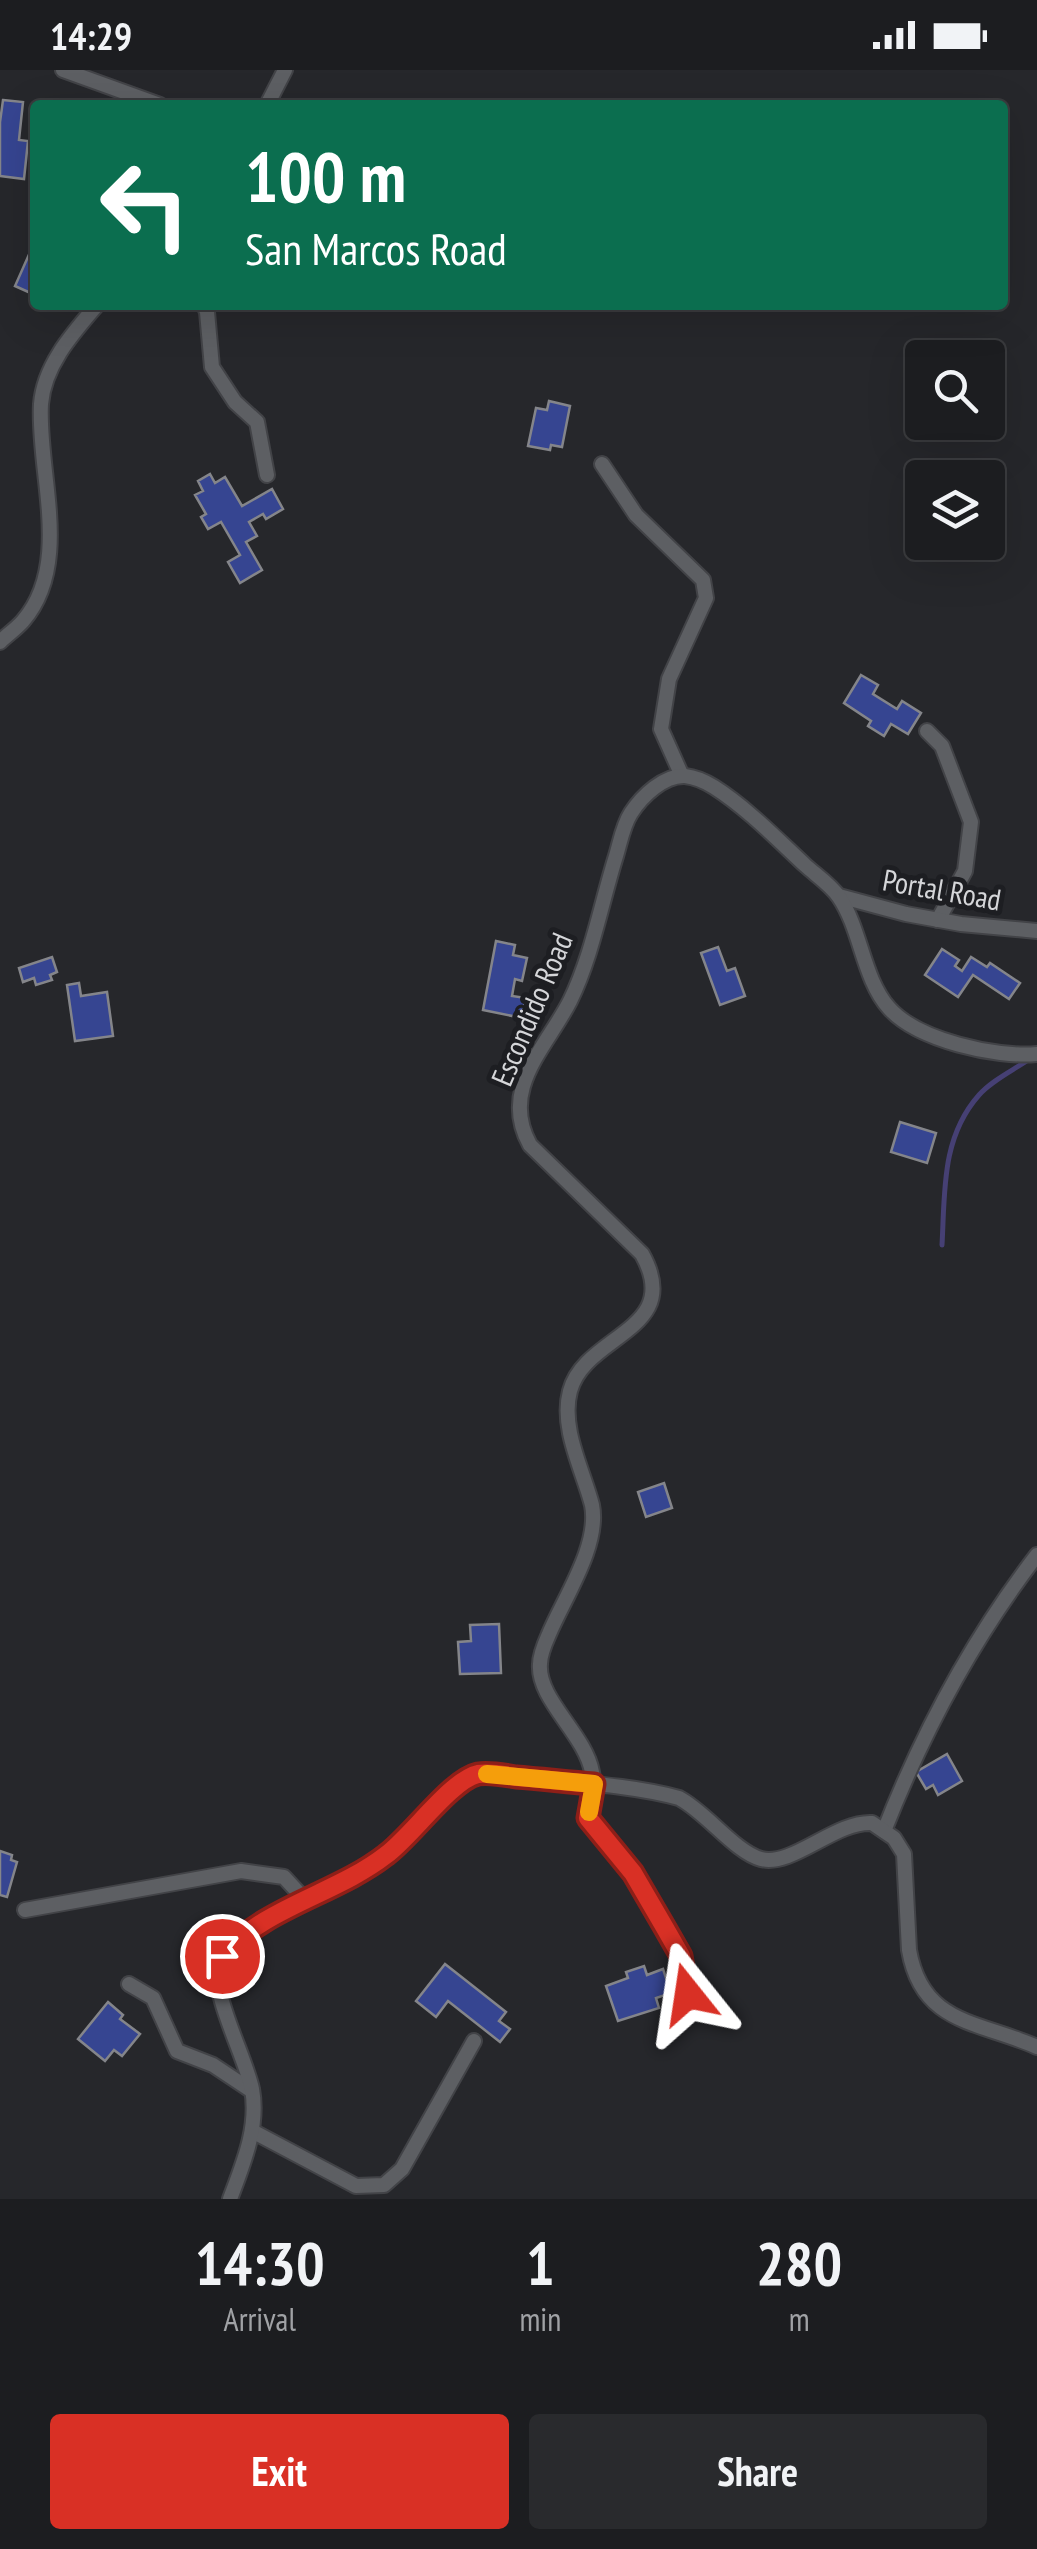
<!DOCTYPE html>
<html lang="en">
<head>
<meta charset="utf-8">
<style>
  body { margin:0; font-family:"PT Sans Narrow",sans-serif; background:#292a2d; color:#f1f3f6; height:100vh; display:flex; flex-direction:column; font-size:38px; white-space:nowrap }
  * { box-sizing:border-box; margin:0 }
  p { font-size:32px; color:#a0a2a5 }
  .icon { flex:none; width:55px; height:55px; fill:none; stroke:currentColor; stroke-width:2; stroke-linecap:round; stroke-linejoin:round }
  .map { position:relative; height:2129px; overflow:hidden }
  .sheet { display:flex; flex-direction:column; background:#1c1d20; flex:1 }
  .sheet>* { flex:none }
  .banner { position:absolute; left:30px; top:30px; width:978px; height:210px; border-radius:10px; box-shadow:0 10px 40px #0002,0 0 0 2px #3a3b3e; background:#0b6e4f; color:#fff; overflow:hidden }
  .controls { position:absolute; left:905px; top:270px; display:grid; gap:20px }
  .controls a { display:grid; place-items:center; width:100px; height:100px; border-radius:10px; background:#1c1d20; box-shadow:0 10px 40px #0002,0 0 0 2px #3a3b3e; font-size:50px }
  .pin { position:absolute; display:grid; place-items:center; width:85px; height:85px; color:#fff; margin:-42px; border:5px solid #fff; border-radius:50%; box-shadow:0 2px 10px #0007 }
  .me { position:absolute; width:110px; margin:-55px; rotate:345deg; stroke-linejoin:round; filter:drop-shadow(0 0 8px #0008) }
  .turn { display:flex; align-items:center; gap:35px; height:210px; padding:0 50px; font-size:45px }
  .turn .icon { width:130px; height:130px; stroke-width:2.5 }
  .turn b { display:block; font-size:70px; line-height:85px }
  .eta { display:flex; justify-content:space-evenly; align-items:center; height:170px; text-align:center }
  .eta b { font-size:60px; font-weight:600; line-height:70px }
  .button { display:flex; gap:20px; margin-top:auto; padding:20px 50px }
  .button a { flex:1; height:115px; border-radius:10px; background:#d93025; color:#fff; font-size:40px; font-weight:600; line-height:115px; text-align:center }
  .button a+a { background:#292a2d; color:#f1f3f6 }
  .status { display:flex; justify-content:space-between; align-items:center; height:70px; padding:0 50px; background:#1c1d20; direction:ltr }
  .status svg { height:28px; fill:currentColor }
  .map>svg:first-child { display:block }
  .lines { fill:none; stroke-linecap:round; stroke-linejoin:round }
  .stream { stroke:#464074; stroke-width:5 }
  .building { fill:#364591; stroke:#84858a; stroke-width:2.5 }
  .street-casing { stroke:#424347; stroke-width:18 }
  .street { stroke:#5d5f63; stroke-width:14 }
  .route-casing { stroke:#8d1f18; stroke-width:25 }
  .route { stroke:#d93025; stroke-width:18 }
  .slow { stroke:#f59e0b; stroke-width:18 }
  .labels { text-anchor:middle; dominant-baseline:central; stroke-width:10; stroke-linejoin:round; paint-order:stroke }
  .street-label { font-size:30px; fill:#d5d6d9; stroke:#1d1e22 }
</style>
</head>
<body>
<div class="status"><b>14:29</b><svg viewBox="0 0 49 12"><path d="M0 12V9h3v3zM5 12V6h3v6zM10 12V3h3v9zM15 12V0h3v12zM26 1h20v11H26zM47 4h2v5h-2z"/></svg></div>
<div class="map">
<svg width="1037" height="2129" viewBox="0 0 1037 2129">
  <rect width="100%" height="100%" fill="#26272b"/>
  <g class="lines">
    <path class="stream" d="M 942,1175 C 945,1122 941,1068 979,1025 C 992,1010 1014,1000 1031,988"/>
  </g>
  <g class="building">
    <path d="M 3,30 L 23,32 L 19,70 L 28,71 L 24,109 L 0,106 L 0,52 Z"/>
    <path d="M 31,180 L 35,182 L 35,225 L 15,216 Z"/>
    <path d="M 549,331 L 570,336 L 562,377 L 551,375 L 550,380 L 528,376 L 536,338 L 547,340 Z"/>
    <path d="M 210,404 L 215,413 L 225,407 L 242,436 L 272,419 L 283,439 L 266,449 L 263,444 L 249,452 L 257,466 L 246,472 L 262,500 L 240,513 L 228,492 L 240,485 L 221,452 L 208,459 L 201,447 L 206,444 L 195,425 L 203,421 L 198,411 Z"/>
    <path d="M 861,605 L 878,615 L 873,624 L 897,639 L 902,631 L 921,643 L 908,664 L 891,654 L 884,666 L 868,656 L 871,651 L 844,633 Z"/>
    <path d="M 496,871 L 515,875 L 513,885 L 527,888 L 522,911 L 515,909 L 512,926 L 526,928 L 522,948 L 483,940 Z"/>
    <path d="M 718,877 L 727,901 L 735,898 L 745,926 L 720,935 L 701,883 Z"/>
    <path d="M 942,879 L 959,890 L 955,896 L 962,901 L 971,887 L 987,897 L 990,893 L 1020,913 L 1009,929 L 973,905 L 958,927 L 925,905 Z"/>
    <path d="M 52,887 L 57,902 L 50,905 L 52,910 L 36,915 L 34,908 L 23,912 L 19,898 Z"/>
    <path d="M 79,913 L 81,926 L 107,922 L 113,966 L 75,971 L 67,915 Z"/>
    <path d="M 900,1052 L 936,1063 L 927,1093 L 891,1082 Z"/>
    <path d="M 664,1413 L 672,1438 L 646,1447 L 638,1422 Z"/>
    <path d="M 499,1554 L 501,1603 L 460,1604 L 458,1572 L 471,1571 L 470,1555 Z"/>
    <path d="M 947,1684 L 962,1711 L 938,1725 L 933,1715 L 926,1719 L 916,1702 Z"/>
    <path d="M 0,1781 L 12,1785 L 11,1790 L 17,1792 L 7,1827 L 0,1825 Z"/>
    <path d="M 445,1894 L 506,1942 L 499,1951 L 510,1959 L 500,1972 L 448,1931 L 436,1947 L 416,1931 Z"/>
    <path d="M 644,1896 L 647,1905 L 663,1899 L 671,1923 L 656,1928 L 659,1938 L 618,1951 L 606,1916 L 628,1908 L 626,1902 Z"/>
    <path d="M 108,1932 L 123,1945 L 120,1949 L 140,1964 L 122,1986 L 114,1980 L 105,1991 L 78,1969 Z"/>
  </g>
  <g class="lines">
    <defs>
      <g id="street">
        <path d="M 63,0 L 160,35"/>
        <path d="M 267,35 L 285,0"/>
        <path d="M 204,235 L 207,242 L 212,297 L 235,332 L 257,352 L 267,405"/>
        <path d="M 602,394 L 636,445 L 703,510 L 706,528 L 669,609 L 661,659 L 682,706"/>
        <path d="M 0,572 C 7,565 16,559 23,551 C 73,493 37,402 41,334 C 44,295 73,263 97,235"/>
        <path d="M 927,661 L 942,676 L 971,752 L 965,801 L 938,850"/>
        <path d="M 839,826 L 906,844 L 961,854 L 1037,861"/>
        <path d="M 884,1761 C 922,1664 974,1567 1037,1485"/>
        <path d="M 25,1840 L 241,1801 L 284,1807 L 306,1831"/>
        <path d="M 129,1914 L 153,1928 L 177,1981 L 213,1995 L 252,2021"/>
        <path d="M 688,1924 L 681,1886 L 633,1803 L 588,1748 C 590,1733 595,1717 592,1702 C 585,1664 537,1629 540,1594 C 540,1584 545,1573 549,1564 C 564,1528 600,1475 592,1435 C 583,1400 560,1358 570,1321 C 585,1264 685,1261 642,1184 L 530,1075 C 499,1019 546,978 570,931 C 592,886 601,834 616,786 C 620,773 623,755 631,743 C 642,726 664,705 685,706 C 694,707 706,712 714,717 C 747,738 777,769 806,796 C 816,805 831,815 839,827 C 861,859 863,909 889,938 C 917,970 996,988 1037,984"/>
        <path d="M 252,2061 L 356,2116 L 384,2115 L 402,2099 L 474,1971"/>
        <path d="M 230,2129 C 243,2094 259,2057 252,2019 C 245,1986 211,1924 219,1896 C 229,1861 292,1839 322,1823 C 342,1813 362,1801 381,1789 C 410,1770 448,1712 476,1705 C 492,1700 513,1706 529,1708 C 578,1713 631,1715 679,1728 C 706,1742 735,1782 761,1789 C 793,1797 835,1751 872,1753 L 894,1768 L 904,1784 L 909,1880 C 922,1955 979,1951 1037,1977"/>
      </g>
    </defs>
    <use href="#street" class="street-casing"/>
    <use href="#street" class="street"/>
  </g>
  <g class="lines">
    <defs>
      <path id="route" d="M 222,1886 C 264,1837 336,1824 386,1785 C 411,1767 451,1710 478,1704 C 490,1702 504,1705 516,1707 C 542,1709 568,1712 594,1714 L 588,1748 L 633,1803 L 665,1858 L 681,1886 L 688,1924"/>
    </defs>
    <use href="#route" class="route-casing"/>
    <use href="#route" class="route"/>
    <path class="slow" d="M 487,1704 L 594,1714 L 589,1742"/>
  </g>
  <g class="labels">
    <g class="street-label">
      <text transform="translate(942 819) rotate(10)">Portal Road</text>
      <text transform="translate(531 939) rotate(-67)">Escondido Road</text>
    </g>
  </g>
</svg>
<div class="controls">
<a><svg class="icon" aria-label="search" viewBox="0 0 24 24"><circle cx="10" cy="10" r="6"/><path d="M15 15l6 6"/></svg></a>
<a><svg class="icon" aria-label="layers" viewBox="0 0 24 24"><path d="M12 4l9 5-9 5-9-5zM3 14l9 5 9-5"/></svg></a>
</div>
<div class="pin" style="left:222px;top:1886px;background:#d93025"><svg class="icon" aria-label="arrive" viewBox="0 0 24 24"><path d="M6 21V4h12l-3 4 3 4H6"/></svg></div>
<svg class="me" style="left:688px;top:1924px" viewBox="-20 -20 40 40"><path d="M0-17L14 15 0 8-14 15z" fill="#d93025" stroke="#fff" stroke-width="4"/></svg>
<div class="banner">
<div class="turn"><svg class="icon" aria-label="left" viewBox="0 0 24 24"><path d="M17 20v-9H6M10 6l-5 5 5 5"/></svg><div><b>100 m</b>San Marcos Road</div></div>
</div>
</div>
<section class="sheet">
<div class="eta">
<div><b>14:30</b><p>Arrival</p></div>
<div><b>1</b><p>min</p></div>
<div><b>280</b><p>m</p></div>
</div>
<div class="button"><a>Exit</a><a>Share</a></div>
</section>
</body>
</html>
